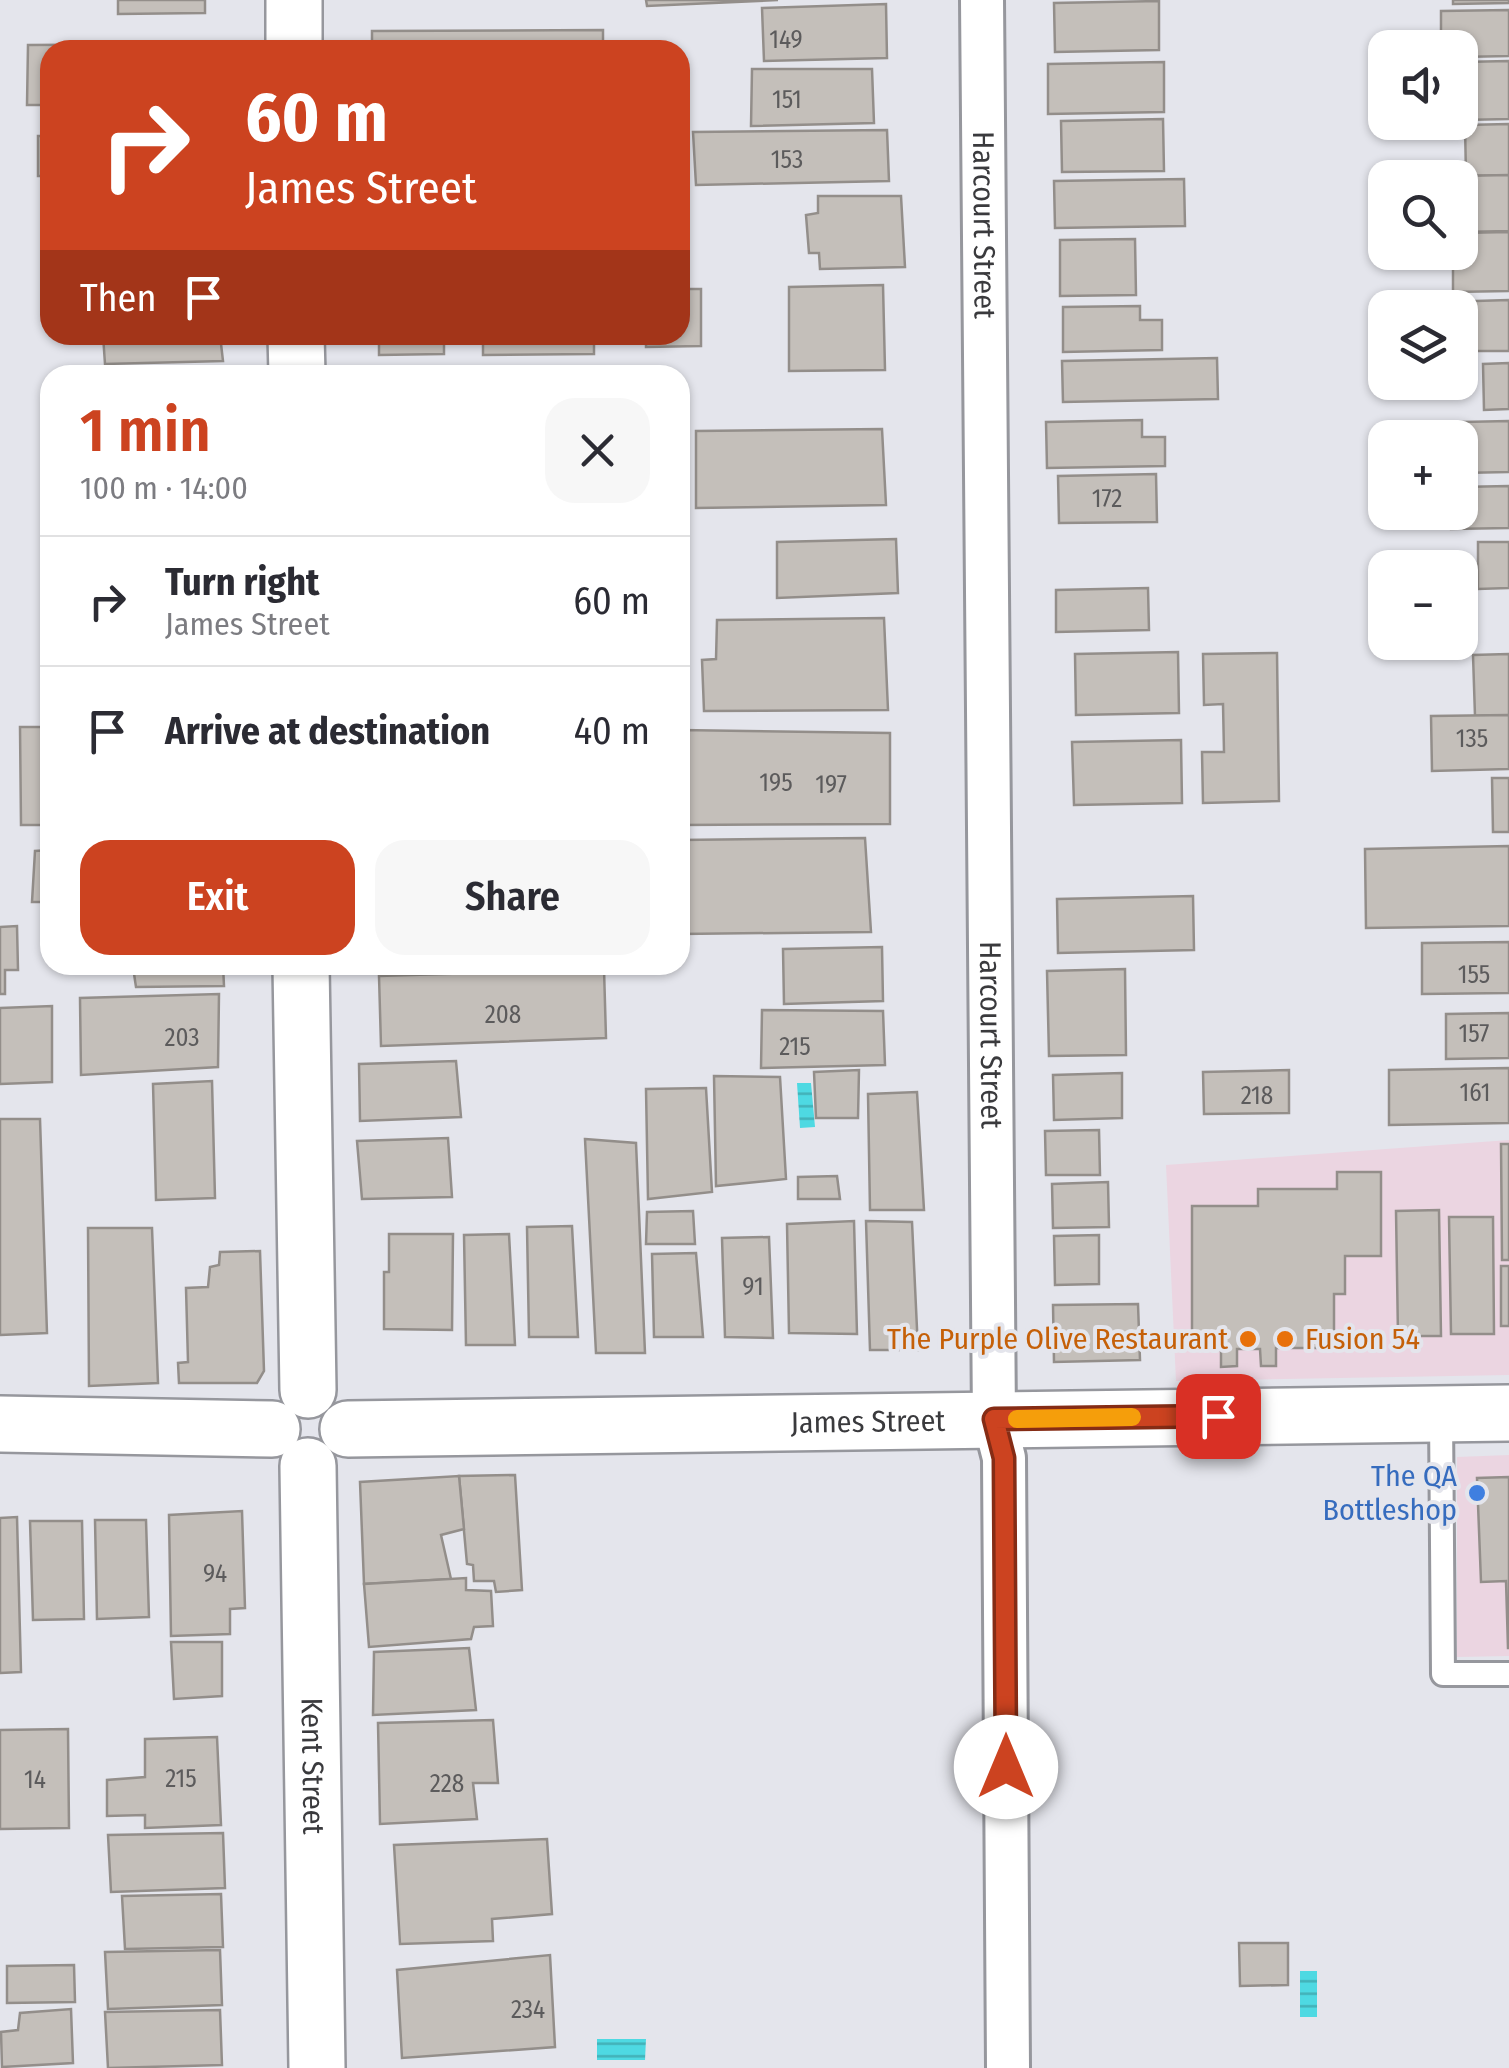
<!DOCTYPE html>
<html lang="en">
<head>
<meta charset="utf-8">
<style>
  body { margin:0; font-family:"Fira Sans Condensed",sans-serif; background:#f7f7f7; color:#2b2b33; height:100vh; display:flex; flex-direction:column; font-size:38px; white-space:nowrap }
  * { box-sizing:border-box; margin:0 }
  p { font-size:32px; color:#7c7c81 }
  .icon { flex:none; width:55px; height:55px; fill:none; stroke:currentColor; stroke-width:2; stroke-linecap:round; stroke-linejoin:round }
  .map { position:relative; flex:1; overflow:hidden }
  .details { position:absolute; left:40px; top:365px; width:650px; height:610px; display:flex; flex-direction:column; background:#fff; border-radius:30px; box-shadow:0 2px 8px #0004 }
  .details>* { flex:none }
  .banner { position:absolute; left:40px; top:40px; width:650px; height:305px; border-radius:30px; box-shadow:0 2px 8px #0004; background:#cc4320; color:#fff; overflow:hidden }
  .controls { position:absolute; left:1368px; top:30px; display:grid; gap:20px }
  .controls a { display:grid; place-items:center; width:110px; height:110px; border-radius:20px; background:#fff; box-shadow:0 2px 8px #0004; font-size:50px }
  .pin { position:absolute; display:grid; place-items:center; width:85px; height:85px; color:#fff; margin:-42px; border-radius:20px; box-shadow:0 5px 15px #0006 }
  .me { position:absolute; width:110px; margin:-55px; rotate:0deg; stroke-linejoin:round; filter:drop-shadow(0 0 8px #0008) }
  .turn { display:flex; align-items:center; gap:35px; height:210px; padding:0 40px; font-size:45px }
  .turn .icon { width:130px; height:130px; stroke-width:2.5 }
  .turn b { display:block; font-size:70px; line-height:85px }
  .then { display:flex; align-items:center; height:95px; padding:0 40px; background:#0003; gap:20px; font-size:38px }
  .round { display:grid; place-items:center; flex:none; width:105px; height:105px; border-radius:30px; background:#f7f7f7 }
  .head { display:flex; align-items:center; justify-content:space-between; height:170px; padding:0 40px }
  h1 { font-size:60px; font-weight:600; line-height:75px; color:#cc4320 }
  .primary-button { display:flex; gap:20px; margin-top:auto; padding:20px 40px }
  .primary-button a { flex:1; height:115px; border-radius:30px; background:#cc4320; color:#fff; font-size:40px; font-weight:600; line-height:115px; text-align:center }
  .primary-button a+a { background:#f7f7f7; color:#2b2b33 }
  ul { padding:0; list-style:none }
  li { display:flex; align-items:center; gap:30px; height:130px; padding:0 40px; border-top:2px solid #e1e1e2 }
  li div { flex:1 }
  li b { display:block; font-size:38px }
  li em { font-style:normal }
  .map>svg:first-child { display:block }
  .commercial { fill:#ebd5e1 }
  .water { fill:url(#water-rules) }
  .building { fill:#c4bfba; stroke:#938e8a; stroke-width:2.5 }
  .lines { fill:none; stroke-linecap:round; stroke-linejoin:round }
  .service-casing { stroke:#96979d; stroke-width:28 }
  .minor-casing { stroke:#96979d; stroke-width:48 }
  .tertiary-casing { stroke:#96979d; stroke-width:60 }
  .service { stroke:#fff; stroke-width:22 }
  .minor { stroke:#fff; stroke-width:42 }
  .tertiary { stroke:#fff; stroke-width:55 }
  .route-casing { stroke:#852c15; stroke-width:25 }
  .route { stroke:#cc4320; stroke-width:18 }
  .slow { stroke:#f59e0b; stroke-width:18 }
  .food-dot { fill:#e8710a; stroke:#e4e5ec; stroke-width:4 }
  .shop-dot { fill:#3f7fe0; stroke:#e4e5ec; stroke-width:4 }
  .labels { text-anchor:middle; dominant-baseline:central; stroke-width:8; stroke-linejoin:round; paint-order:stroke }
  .number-label { font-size:25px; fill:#5c5b5c }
  .street-label { font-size:30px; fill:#3a3a3d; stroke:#e4e5ec }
  .food-label { font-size:30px; fill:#c56008; stroke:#e4e5ec; text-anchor:end }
  .shop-label { font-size:30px; fill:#366cbe; stroke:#e4e5ec; text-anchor:end }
</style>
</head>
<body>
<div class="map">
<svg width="1509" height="2068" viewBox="0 0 1509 2068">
  <defs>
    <pattern id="water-rules" width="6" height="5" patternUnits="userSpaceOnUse" patternTransform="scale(2.5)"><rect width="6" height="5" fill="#4ed9e2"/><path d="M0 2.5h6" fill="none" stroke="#42b1b8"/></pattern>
  </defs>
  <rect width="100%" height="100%" fill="#e4e5ec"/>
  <g class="commercial">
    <path d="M 1509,1140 L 1509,1375 L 1176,1381 L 1166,1165 Z"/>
    <path d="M 1509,1455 L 1509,1656 L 1457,1657 L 1457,1457 Z"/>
  </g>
  <g class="water">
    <path d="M 797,1083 L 811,1083 L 815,1127 L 800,1128 Z"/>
    <rect x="1300" y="1971" width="17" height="46"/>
    <path d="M 597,2039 L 646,2039 L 645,2060 L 597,2060 Z"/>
  </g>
  <g class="building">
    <path d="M 118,0 L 205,0 L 205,13 L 118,14 Z"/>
    <path d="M 646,0 L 778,0 L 647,6 Z"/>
    <path d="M 1453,0 L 1509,0 L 1509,3 L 1453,4 Z"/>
    <path d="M 1159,1 L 1159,50 L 1055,52 L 1054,3 Z"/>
    <path d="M 886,4 L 887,58 L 764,61 L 762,8 Z"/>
    <path d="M 1509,10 L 1509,56 L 1460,57 L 1460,48 L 1441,48 L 1441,11 Z"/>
    <path d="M 603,30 L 603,50 L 372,50 L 372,31 Z"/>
    <path d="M 202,44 L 202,50 L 50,50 L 50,105 L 27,105 L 28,45 Z"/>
    <path d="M 1509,61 L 1509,119 L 1462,120 L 1462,62 Z"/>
    <path d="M 1164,62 L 1164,112 L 1048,114 L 1048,64 Z"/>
    <path d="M 752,69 L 872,69 L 874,123 L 751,126 Z"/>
    <path d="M 1163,119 L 1164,171 L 1062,172 L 1061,121 Z"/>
    <path d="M 1509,124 L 1509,175 L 1466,176 L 1465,125 Z"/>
    <path d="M 887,130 L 889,181 L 696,185 L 693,132 Z"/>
    <rect x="38" y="136" width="12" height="40"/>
    <path d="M 1509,175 L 1509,231 L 1460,232 L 1458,176 Z"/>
    <path d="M 1184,179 L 1185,226 L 1055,228 L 1054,181 Z"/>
    <path d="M 818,196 L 901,196 L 905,267 L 820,269 L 819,253 L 809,253 L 806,215 L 818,213 Z"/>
    <path d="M 1509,232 L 1509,291 L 1453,292 L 1453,252 L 1460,252 L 1460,233 Z"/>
    <path d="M 1135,239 L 1136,295 L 1060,296 L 1060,240 Z"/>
    <path d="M 883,285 L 885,370 L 789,371 L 789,287 Z"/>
    <path d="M 680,289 L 701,289 L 701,346 L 646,347 L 646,335 L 680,335 Z"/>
    <path d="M 1509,300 L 1509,351 L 1460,351 L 1460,308 L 1444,308 L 1443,302 Z"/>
    <path d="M 1140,306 L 1140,320 L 1162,320 L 1162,350 L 1063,352 L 1063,307 Z"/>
    <path d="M 103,335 L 220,335 L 223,361 L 105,364 Z"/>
    <path d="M 379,335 L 444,335 L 444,354 L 379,355 Z"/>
    <path d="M 483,335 L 594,335 L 594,354 L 483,355 Z"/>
    <path d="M 1217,358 L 1218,399 L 1063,402 L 1062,361 Z"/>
    <path d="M 1509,363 L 1509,409 L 1484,410 L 1483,364 Z"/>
    <path d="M 218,369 L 219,375 L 107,375 L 107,370 Z"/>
    <path d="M 1142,420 L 1142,437 L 1165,437 L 1165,466 L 1047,468 L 1046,422 Z"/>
    <path d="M 1509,421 L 1509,472 L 1460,473 L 1460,438 L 1415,438 L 1415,423 Z"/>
    <path d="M 882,429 L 886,505 L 696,508 L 696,431 Z"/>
    <path d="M 1156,474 L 1157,522 L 1059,523 L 1058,476 Z"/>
    <path d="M 1509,486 L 1509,528 L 1451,529 L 1450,512 L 1460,512 L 1460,487 Z"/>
    <path d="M 896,539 L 898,593 L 777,598 L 777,542 Z"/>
    <path d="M 1478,542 L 1509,542 L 1509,588 L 1478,589 Z"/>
    <path d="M 1148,588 L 1149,630 L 1056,632 L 1056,590 Z"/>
    <path d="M 884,618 L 888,710 L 704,711 L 702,660 L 716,659 L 717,620 Z"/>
    <path d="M 1178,652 L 1179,713 L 1076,715 L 1075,654 Z"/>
    <path d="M 1277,653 L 1279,801 L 1203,803 L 1202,752 L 1224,752 L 1223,704 L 1204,705 L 1203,654 Z"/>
    <path d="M 1509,654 L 1509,715 L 1475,716 L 1473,655 Z"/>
    <path d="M 1509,715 L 1509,769 L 1432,771 L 1431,716 Z"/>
    <path d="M 20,727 L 50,727 L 50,825 L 21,825 Z"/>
    <path d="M 680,730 L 890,733 L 890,824 L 680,825 Z"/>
    <path d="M 1181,740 L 1182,803 L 1074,805 L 1072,742 Z"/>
    <path d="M 1492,778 L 1509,778 L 1509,832 L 1493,832 Z"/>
    <path d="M 865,838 L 871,932 L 680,934 L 680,840 Z"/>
    <path d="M 1509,846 L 1509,926 L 1366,928 L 1365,849 Z"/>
    <path d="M 50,850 L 50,902 L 32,902 L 35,851 Z"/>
    <path d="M 1193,896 L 1194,950 L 1058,953 L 1057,899 Z"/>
    <path d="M 17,926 L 18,970 L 5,970 L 5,994 L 0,994 L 0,927 Z"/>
    <path d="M 1509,942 L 1509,993 L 1422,994 L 1422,943 Z"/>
    <path d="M 882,947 L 883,1001 L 784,1004 L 783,949 Z"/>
    <path d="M 77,965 L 223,965 L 224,986 L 136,987 L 133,967 Z"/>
    <path d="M 604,969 L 606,1038 L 381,1046 L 379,976 Z"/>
    <path d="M 1125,969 L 1126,1055 L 1049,1056 L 1047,971 Z"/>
    <path d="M 219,994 L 218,1067 L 81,1075 L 80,998 Z"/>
    <path d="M 52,1006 L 52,1082 L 0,1084 L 0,1008 Z"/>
    <path d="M 762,1010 L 883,1011 L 885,1065 L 761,1068 Z"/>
    <path d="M 1509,1013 L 1509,1058 L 1446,1059 L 1446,1014 Z"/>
    <path d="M 456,1061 L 461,1117 L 360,1121 L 359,1064 Z"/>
    <path d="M 1509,1068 L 1509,1123 L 1389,1125 L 1389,1070 Z"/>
    <path d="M 859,1070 L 858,1118 L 816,1118 L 814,1072 Z"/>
    <path d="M 1289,1070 L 1289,1113 L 1204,1114 L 1203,1072 Z"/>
    <path d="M 1122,1073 L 1122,1118 L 1054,1120 L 1053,1075 Z"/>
    <path d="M 714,1076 L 780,1077 L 786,1179 L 716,1186 Z"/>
    <path d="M 212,1081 L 215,1198 L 156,1200 L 153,1084 Z"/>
    <path d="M 706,1088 L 712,1192 L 648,1199 L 646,1089 Z"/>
    <path d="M 917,1092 L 924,1210 L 870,1210 L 868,1094 Z"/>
    <path d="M 0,1119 L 40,1119 L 47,1333 L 0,1335 Z"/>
    <path d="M 1099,1130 L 1100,1175 L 1046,1175 L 1045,1131 Z"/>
    <path d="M 448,1138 L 452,1197 L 362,1199 L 357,1141 Z"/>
    <path d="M 585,1139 L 636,1143 L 645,1353 L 596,1353 Z"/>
    <path d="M 1501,1144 L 1509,1144 L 1509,1260 L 1502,1260 Z"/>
    <path d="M 1337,1172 L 1381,1172 L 1381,1256 L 1345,1256 L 1345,1294 L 1334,1294 L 1334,1348 L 1276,1348 L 1276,1366 L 1261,1366 L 1260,1349 L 1237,1349 L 1237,1366 L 1221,1367 L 1221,1350 L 1192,1350 L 1192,1206 L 1258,1206 L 1258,1189 L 1337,1189 Z"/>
    <path d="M 837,1176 L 840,1199 L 798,1199 L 798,1177 Z"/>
    <path d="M 1108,1182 L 1109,1227 L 1053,1228 L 1052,1184 Z"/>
    <path d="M 1439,1210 L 1441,1336 L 1398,1336 L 1396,1211 Z"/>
    <path d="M 693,1211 L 695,1244 L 646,1244 L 647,1212 Z"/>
    <path d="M 1449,1217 L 1493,1217 L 1494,1334 L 1451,1334 Z"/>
    <path d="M 854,1221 L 857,1334 L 789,1333 L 787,1224 Z"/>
    <path d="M 866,1221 L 912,1222 L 918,1350 L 870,1350 Z"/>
    <path d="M 572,1226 L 578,1337 L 529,1337 L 527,1227 Z"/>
    <path d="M 88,1228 L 152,1228 L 158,1383 L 89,1386 Z"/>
    <path d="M 389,1234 L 453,1234 L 452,1330 L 384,1329 L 384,1272 L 389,1272 Z"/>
    <path d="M 509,1234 L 515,1345 L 466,1345 L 464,1235 Z"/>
    <path d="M 1099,1235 L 1099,1284 L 1055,1285 L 1054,1236 Z"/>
    <path d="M 769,1237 L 773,1338 L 725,1337 L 722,1238 Z"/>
    <path d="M 260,1251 L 264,1371 L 257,1383 L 179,1383 L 178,1363 L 188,1362 L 186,1288 L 208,1287 L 210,1267 L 219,1265 L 220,1252 Z"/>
    <path d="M 696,1253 L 703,1337 L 654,1337 L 652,1254 Z"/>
    <rect x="1501" y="1266" width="8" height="60"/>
    <path d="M 1138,1304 L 1140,1360 L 1054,1362 L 1053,1305 Z"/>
    <path d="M 515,1475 L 522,1590 L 496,1592 L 494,1581 L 474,1581 L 473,1565 L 467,1564 L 459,1476 Z"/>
    <path d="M 459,1476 L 464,1529 L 441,1535 L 451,1579 L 364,1584 L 360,1482 Z"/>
    <path d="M 1509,1477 L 1509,1648 L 1508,1648 L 1506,1581 L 1481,1582 L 1477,1478 Z"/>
    <path d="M 242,1511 L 245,1608 L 230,1609 L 230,1634 L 171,1636 L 169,1515 Z"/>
    <path d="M 17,1517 L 21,1672 L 0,1673 L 0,1518 Z"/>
    <path d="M 95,1520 L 146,1520 L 149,1617 L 97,1619 Z"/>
    <path d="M 30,1521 L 82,1521 L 84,1619 L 33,1620 Z"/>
    <path d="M 466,1578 L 466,1590 L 491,1591 L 493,1626 L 474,1627 L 471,1639 L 369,1647 L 364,1584 Z"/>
    <path d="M 171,1642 L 222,1642 L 222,1696 L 174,1699 Z"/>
    <path d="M 469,1648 L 476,1710 L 373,1715 L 374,1652 Z"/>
    <path d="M 493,1720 L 498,1783 L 473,1783 L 477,1819 L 380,1824 L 378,1723 Z"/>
    <path d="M 68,1729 L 69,1828 L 0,1829 L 0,1730 Z"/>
    <path d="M 217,1737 L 221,1825 L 145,1828 L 145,1815 L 107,1816 L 107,1780 L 145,1777 L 145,1739 Z"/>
    <path d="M 223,1833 L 225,1888 L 111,1892 L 108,1835 Z"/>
    <path d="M 547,1839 L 552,1914 L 492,1919 L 493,1941 L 400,1944 L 394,1845 Z"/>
    <path d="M 221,1894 L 223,1947 L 125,1949 L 122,1896 Z"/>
    <path d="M 1239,1943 L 1288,1943 L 1288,1985 L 1240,1986 Z"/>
    <path d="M 220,1950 L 222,2005 L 108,2009 L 105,1952 Z"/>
    <path d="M 550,1955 L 555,2047 L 402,2058 L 397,1970 Z"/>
    <path d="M 74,1965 L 75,2002 L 7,2003 L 7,1966 Z"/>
    <path d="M 71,2009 L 73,2063 L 2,2067 L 1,2032 L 18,2030 L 20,2013 Z"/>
    <path d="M 220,2010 L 222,2065 L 108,2068 L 105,2012 Z"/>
  </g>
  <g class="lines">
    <defs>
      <path id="service" d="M 1441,1414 L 1443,1674 L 1509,1674"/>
      <g id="minor">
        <path id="s1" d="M 982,0 L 994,1419 L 1004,1458 L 1008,2068"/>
      </g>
      <g id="tertiary">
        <path d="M 294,0 L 294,50"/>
        <path d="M 296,335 L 297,375"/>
        <path d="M 301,965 L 308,1390"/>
        <path d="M 0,1424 L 272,1429"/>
        <path id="s2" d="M 348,1429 L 1509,1413"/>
        <path id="s3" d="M 308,1466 L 317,2068"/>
      </g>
    </defs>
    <use href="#service" class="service-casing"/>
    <use href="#minor" class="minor-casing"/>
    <use href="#tertiary" class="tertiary-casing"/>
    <use href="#service" class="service"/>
    <use href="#minor" class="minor"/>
    <use href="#tertiary" class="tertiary"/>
  </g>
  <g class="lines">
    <defs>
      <path id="route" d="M 1006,1767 L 1004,1458 L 994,1419 L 1218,1416"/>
    </defs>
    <use href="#route" class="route-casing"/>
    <use href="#route" class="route"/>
    <path class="slow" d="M 1017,1419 L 1132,1417"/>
  </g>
  <g class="food-dot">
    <circle cx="1248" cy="1339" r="10"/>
    <circle cx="1285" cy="1339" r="10"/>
  </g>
  <circle class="shop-dot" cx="1477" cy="1493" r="10"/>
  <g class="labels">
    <g class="number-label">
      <text x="786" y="40">149</text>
      <text x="787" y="100">151</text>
      <text x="787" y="160">153</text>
      <text x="1107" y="499">172</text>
      <text x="1472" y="739">135</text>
      <text x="776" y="783">195</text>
      <text x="831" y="785">197</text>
      <text x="1474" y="975">155</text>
      <text x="503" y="1015">208</text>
      <text x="1474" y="1034">157</text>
      <text x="182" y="1038">203</text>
      <text x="795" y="1047">215</text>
      <text x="1475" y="1093">161</text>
      <text x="1257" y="1096">218</text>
      <text x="753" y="1287">91</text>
      <text x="215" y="1574">94</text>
      <text x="181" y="1779">215</text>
      <text x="35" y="1780">14</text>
      <text x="447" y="1784">228</text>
      <text x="528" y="2010">234</text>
    </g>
    <g class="street-label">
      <text stroke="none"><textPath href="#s1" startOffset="225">Harcourt Street</textPath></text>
      <text stroke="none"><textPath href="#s1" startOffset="1035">Harcourt Street</textPath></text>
      <text stroke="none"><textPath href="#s2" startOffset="520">James Street</textPath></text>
      <text stroke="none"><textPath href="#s3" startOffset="300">Kent Street</textPath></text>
    </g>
    <g class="food-label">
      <text x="1228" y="1339">The Purple Olive Restaurant</text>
      <text x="1305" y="1339" text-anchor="start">Fusion 54</text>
    </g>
    <g class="shop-label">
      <text x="1457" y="1476">The QA<tspan x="1457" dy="34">Bottleshop</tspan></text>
    </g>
  </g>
</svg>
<div class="controls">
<a><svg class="icon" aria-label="sound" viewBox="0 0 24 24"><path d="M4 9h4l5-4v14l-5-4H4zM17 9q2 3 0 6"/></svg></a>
<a><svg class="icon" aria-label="search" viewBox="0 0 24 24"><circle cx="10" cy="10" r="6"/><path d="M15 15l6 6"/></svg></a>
<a><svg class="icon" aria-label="layers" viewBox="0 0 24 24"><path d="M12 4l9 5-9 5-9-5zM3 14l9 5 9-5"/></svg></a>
<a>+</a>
<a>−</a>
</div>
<div class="pin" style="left:1218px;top:1416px;background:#d93025"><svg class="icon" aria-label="arrive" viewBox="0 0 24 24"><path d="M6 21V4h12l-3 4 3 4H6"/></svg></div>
<svg class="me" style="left:1006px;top:1767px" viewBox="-20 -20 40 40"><circle r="19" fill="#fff"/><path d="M0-13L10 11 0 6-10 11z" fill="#cc4320"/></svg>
<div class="banner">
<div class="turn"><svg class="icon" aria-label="right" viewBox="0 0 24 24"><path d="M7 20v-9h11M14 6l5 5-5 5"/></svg><div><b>60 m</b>James Street</div></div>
<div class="then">Then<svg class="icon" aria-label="arrive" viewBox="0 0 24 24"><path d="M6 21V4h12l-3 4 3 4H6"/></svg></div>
</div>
<section class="details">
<div class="head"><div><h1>1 min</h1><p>100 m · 14:00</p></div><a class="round"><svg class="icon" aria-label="close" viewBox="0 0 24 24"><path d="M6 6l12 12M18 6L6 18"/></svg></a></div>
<ul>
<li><svg class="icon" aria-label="right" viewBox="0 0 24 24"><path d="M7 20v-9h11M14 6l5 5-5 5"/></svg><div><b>Turn right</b><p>James Street</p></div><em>60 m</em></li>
<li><svg class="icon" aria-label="arrive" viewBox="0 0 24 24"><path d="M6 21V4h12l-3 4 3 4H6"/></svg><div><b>Arrive at destination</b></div><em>40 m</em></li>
</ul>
<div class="primary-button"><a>Exit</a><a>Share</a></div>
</section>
</div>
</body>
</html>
